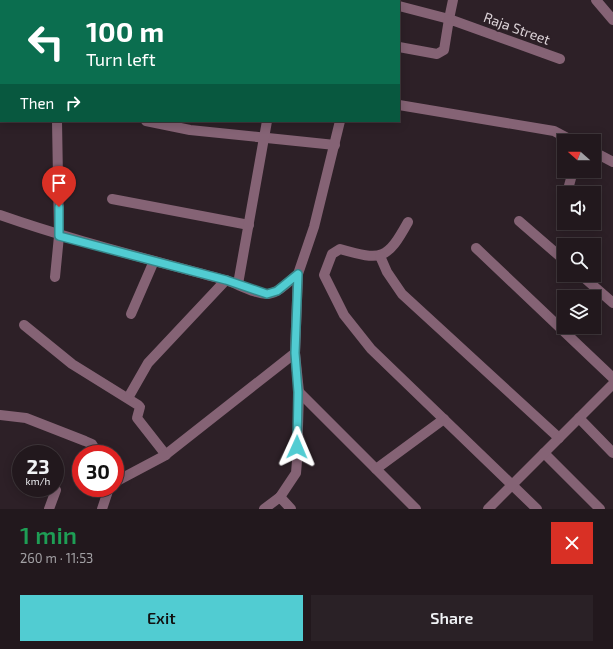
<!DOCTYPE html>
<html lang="en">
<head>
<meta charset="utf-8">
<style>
  body { margin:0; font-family:"Exo 2",sans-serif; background:#2a2126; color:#f1f3f6; height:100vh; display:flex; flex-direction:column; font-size:15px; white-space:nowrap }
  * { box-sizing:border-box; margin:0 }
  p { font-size:13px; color:#a2a0a4 }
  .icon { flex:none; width:22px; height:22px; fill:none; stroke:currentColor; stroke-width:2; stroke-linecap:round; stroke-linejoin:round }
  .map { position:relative; height:509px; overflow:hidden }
  .details { display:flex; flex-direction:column; background:#22181d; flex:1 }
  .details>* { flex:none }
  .banner { position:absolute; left:0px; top:0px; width:400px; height:122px; box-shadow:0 2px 10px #0003,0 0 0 1px #3f373b; background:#0b6e4f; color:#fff; overflow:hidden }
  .needle { width:26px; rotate:291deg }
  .buttons { position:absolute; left:557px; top:134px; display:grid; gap:8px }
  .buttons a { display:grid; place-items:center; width:44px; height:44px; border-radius:0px; background:#22181d; box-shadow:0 2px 10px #0003,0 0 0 1px #3f373b; font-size:20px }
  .speed { position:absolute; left:12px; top:445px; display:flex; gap:8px; font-size:20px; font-weight:700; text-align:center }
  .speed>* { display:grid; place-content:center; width:52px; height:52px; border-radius:50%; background:#22181d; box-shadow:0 2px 10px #0003,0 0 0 1px #3f373b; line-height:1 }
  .speed small { font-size:10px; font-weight:400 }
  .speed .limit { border:6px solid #d22; background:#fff; color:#111 }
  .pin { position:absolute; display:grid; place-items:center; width:34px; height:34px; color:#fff; margin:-41px -17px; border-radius:50% 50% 50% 0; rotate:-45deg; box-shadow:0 0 4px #0007 }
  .pin .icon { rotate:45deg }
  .me { position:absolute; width:44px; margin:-22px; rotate:1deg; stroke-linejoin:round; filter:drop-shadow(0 0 3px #0008) }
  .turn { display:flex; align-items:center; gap:14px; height:84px; padding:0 20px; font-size:18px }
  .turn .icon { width:52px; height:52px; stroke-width:2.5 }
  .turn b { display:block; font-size:28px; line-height:34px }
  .then { display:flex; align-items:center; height:38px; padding:0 20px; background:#0003; gap:8px; font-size:15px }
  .round { display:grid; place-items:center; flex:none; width:42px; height:42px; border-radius:0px; background:#2a2126 }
  .headline { display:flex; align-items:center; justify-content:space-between; height:68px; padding:0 20px }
  h1 { font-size:24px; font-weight:600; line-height:30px; color:#1e9e55 }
  .primary-button { display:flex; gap:8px; margin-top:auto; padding:8px 20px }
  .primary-button a { flex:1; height:46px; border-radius:0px; background:#51ccd2; color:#111; font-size:16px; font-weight:600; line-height:46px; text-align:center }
  .primary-button a+a { background:#2a2126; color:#f1f3f6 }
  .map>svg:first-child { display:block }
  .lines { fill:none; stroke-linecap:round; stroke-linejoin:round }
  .minor { stroke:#856375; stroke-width:10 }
  .route-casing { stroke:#358588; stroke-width:10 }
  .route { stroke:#51ccd2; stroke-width:7 }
  .labels { text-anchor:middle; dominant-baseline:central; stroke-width:4; stroke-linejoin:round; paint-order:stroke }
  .street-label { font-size:14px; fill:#ddd4d9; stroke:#2d2027 }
</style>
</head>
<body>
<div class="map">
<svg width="613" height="509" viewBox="0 0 613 509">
  <rect width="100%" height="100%" fill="#2d2027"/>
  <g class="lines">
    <g class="minor">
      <path d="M 49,0 L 49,1"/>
      <path d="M 376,0 L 380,1"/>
      <path d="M 596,0 L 613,20"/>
      <path d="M 285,1 L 285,0"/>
      <path d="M 361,1 L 361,0"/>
      <path d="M 399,6 L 449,19 L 453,0"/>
      <path d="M 399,47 L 437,54 L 444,50 L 449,19 L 560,59"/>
      <path d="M 399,105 L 554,131 L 573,141"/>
      <path d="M 146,121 L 190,130 L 335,145"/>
      <path d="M 594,152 L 613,162"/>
      <path d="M 567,193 L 573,171"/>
      <path d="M 112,199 L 249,225"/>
      <path d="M 0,215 C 74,241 149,259 225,280 C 236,283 257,295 268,294 C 279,293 289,281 298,274"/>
      <path d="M 519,221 L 564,260"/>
      <path d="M 408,222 C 387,260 382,261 340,249 L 332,254 L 324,275 L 344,315 L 371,349 L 537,509"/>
      <path d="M 476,248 L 613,378"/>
      <path d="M 380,256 L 387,272 L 402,294 L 559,438"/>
      <path d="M 581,275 L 613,303"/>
      <path d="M 55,277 L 59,236 L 57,121"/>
      <path d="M 238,284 L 267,121"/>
      <path d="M 131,314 L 154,261"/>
      <path d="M 24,325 L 72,364 L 138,405 L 140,407 L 137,418 L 166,455"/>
      <path d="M 299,392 L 416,509"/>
      <path d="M 128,398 L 148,363 L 226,280"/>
      <path d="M 0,415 L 26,418 L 85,441 L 92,444 L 98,454"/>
      <path d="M 579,418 L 613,453"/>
      <path d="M 544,453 L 600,509"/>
      <path d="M 376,469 L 444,419"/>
      <path d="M 115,482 L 164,456 L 295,353"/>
      <path d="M 280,497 L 296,473 L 297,461 L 299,392 L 295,353 L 298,274 L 314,227 L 340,121"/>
      <path d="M 49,509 L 56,490"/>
      <path d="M 102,509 L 109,488"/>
      <path d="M 264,509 L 280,497 L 291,509"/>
      <path d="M 488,509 L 613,384"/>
    </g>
  </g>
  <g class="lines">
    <defs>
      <path id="route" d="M 59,207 L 59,236 L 226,280 L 267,294 L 277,291 L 298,274 L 295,353 L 298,392 L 297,447"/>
    </defs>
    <use href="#route" class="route-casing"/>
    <use href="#route" class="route"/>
  </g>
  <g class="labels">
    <g class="street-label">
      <text transform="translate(517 28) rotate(20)">Raja Street</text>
    </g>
  </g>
</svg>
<div class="buttons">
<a><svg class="needle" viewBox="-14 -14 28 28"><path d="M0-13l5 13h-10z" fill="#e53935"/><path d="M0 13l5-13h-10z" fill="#a2a0a4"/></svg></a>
<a><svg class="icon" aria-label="sound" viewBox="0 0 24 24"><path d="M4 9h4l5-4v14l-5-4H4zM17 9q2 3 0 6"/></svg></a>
<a><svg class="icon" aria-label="search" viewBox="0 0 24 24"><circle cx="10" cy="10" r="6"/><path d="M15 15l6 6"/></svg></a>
<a><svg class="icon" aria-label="layers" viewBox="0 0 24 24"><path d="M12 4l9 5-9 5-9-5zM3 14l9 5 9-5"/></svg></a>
</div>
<div class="speed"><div>23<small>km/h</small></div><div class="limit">30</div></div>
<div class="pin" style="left:59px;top:207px;background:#d93025"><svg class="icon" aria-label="arrive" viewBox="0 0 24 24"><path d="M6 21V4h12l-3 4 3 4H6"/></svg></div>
<svg class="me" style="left:297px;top:447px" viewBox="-20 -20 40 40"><path d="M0-17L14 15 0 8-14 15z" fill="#51ccd2" stroke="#fff" stroke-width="4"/></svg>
<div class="banner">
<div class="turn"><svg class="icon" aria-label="left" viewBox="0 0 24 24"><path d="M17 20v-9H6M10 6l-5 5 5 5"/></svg><div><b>100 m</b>Turn left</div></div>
<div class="then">Then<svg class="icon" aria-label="right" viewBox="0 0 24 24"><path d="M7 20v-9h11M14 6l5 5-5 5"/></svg></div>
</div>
</div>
<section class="details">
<div class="headline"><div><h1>1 min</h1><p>260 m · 11:53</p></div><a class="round" style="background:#d93025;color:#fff"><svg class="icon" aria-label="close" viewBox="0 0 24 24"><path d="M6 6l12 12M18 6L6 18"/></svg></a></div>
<div class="primary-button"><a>Exit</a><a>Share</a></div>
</section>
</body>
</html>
